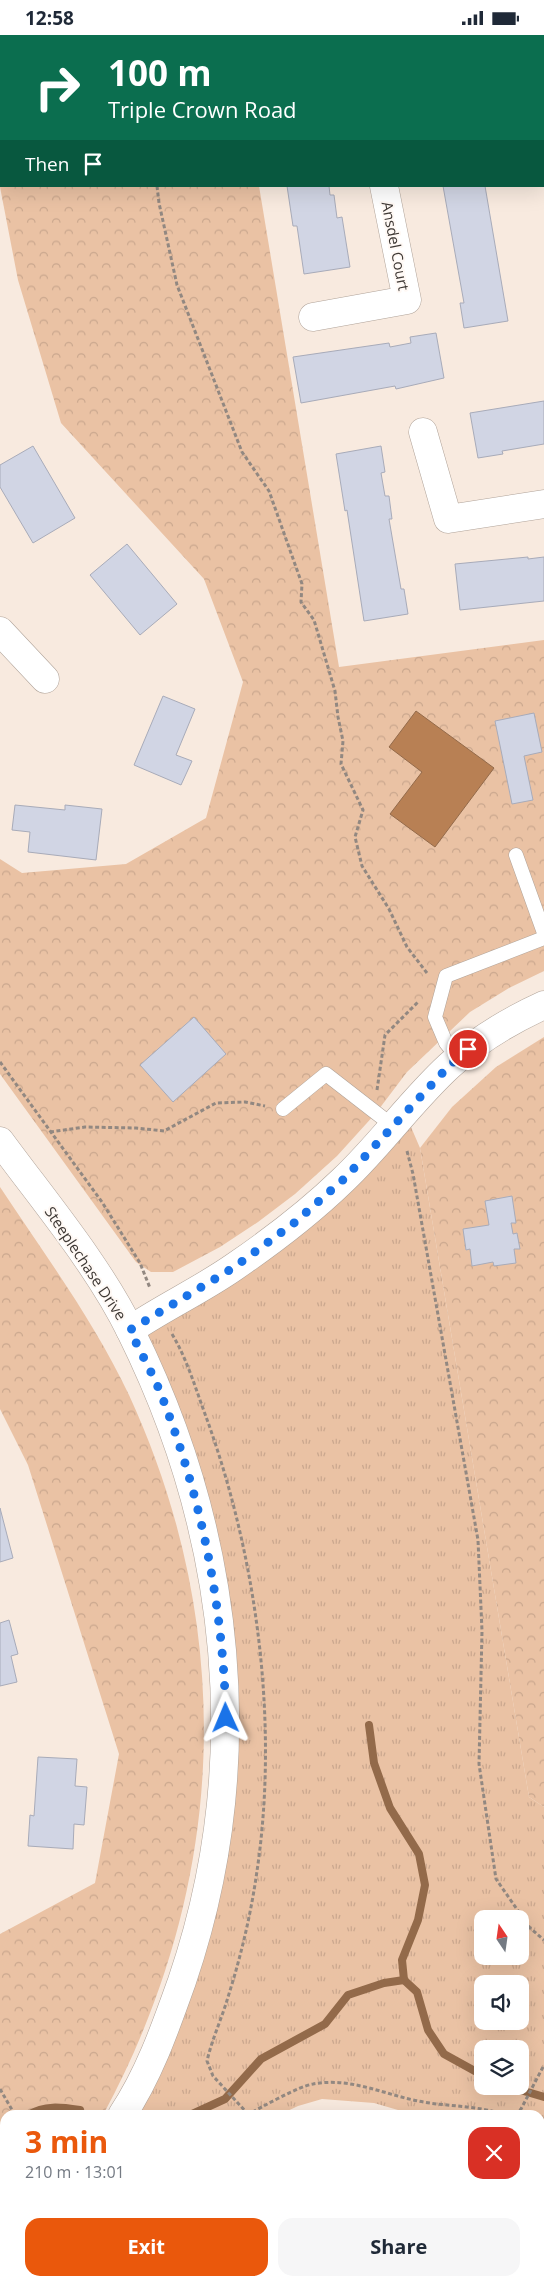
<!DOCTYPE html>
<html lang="en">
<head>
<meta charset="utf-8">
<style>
  body { margin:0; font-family:"Open Sans",sans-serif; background:#f6f6f7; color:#1f2937; height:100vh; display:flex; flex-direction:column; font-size:19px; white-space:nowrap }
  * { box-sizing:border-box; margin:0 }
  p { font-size:16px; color:#747a83 }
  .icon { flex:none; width:28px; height:28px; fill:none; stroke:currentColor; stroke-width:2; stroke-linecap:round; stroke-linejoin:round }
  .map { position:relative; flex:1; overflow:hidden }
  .drawer { position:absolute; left:0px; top:2075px; width:545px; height:176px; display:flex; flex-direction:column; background:#fff; border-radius:15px 15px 0 0; box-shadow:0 5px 20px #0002 }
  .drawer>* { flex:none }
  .top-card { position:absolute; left:0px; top:0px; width:545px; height:152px; box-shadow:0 5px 20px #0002; background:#0b6e4f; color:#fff; overflow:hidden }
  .needle { width:32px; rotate:347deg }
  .fabs { position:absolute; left:474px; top:1875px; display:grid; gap:10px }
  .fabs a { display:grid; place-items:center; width:55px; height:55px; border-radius:10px; background:#fff; box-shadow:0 5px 20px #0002; font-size:25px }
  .pin { position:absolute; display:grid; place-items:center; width:42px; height:42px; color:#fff; margin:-21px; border:2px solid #fff; border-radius:50%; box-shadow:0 1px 5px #0007 }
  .me { position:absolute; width:55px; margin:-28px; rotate:359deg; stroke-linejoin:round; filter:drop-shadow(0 0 4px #0008) }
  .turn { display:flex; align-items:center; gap:18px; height:105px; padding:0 25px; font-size:22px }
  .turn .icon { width:65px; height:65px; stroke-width:2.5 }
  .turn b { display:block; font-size:35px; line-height:42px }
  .then { display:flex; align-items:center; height:48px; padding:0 25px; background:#0003; gap:10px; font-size:19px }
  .round { display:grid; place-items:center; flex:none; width:52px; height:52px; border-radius:15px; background:#f6f6f7 }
  .headline { display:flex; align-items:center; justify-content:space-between; height:85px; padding:0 25px }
  h1 { font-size:30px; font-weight:700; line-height:38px; color:#ea580c }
  .cta { display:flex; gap:10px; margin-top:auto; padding:10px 25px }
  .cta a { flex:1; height:58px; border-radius:15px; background:#ea580c; color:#fff; font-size:20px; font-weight:700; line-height:58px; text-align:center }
  .cta a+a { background:#f6f6f7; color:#1f2937 }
  .status { display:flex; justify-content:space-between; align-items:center; height:35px; padding:0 25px; background:#fff; direction:ltr }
  .status svg { height:14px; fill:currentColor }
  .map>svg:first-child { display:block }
  .grass { fill:url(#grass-tufts); fill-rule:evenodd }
  .forest { fill:url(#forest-crowns) }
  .water { fill:#b88054; stroke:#936a4a }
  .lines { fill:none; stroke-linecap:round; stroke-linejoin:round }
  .stream { stroke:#936a4a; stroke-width:8 }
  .building { fill:#d1d5e4; stroke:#a8abb9 }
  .lane-casing { stroke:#b0a399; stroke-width:15 }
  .street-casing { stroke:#b0a399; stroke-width:29 }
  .secondary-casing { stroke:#b0a399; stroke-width:29 }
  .path { stroke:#928881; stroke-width:3; stroke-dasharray:4 2.5; stroke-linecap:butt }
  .lane { stroke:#fff; stroke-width:14 }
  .street { stroke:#fff; stroke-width:28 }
  .secondary { stroke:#fff; stroke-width:28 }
  .route { stroke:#1a73e8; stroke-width:9; stroke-dasharray:0 16.2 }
  .labels { text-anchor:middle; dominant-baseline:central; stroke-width:4; stroke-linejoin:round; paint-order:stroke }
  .street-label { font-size:15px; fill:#3e3834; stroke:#fff9f5 }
</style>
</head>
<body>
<div class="status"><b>12:58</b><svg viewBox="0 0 49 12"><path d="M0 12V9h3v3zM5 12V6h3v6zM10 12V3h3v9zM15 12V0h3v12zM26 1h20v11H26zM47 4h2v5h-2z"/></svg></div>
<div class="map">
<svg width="544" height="2251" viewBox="0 0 544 2251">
  <defs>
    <pattern id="grass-tufts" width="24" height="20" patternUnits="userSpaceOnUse" patternTransform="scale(1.25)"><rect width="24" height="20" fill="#eac2a4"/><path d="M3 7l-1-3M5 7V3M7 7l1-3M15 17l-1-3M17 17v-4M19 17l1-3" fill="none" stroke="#caa78e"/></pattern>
    <pattern id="forest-crowns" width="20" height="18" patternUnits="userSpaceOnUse" patternTransform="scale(1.25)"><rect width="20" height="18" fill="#eac2a4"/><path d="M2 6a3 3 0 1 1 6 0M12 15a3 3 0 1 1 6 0" fill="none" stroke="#caa78e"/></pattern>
  </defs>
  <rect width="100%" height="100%" fill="#f8eadf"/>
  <path class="grass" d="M 405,1078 L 420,1113 L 529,1762 L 544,1772 L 544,2113 L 540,2112 L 540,2080 L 415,2080 L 374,2068 L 322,2064 L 298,2071 L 279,2080 L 122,2080 L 210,1843 L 216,1553 L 130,1295 L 233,1233 ZM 482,1884 L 520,1884 L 520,1921 L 482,1921 ZM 482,1949 L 520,1949 L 520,1986 L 482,1986 ZM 482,2014 L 520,2014 L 520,2051 L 482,2051 Z"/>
  <g class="forest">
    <path d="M 1,80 L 1,151 L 259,151 L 339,632 L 544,605 L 544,936 L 509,953 L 470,977 L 407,1037 L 376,1078 L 337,1121 L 295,1159 L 258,1187 L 220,1212 L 173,1237 L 151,1237 L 136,1227 L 0,1039 L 0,824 L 22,838 L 126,829 L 206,783 L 243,647 L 204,544 L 61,388 L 18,245 L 0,152 Z"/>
    <path d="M 544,1002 L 544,1772 L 529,1762 L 420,1113 L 452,1072 L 496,1032 Z"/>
    <path d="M 0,1152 C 45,1220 94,1286 129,1360 C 238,1597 227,1851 103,2080 L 5,2080 L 5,2221 L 0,2227 L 0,1899 L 95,1848 L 119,1719 L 28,1430 L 0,1374 Z"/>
  </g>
  <path class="water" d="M 416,676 L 494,733 L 435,812 L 390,779 L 422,737 L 389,712 Z"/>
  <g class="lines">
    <g class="stream">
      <path d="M 369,1690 L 374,1728 L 390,1773 L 419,1819 L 425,1850 L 418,1885 L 402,1925 L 404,1945"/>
      <path d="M 404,1945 L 417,1957 L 428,1995 L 444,2019 L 482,2040"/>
      <path d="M 507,2051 L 544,2062"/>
      <path d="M 28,2080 C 45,2070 60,2072 80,2075"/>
      <path d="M 190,2080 L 225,2064 L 261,2024 L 325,1989 L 348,1960 L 384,1948 L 404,1945"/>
      <path d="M 0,2100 L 5,2096"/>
    </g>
  </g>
  <g class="building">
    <path d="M 432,0 L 490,0 L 431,1 Z"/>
    <path d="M 287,151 L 329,151 L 330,160 L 334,160 L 337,183 L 342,182 L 350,232 L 304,239 L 297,191 L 293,191 Z"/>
    <path d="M 443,151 L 485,151 L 508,286 L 464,293 L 460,268 L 464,268 Z"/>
    <path d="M 436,298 L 444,343 L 396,354 L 395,351 L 301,368 L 293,322 L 389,308 L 390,312 L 411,308 L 410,302 Z"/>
    <path d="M 544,366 L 544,409 L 502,416 L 503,419 L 478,423 L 470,378 Z"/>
    <path d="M 33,411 L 75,483 L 33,508 L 0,452 L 0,430 Z"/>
    <path d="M 381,411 L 385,437 L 381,438 L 385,461 L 389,461 L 392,484 L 389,484 L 401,554 L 404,554 L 408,579 L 364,586 L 347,475 L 345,476 L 336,419 Z"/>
    <path d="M 127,509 L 177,569 L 140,600 L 90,540 Z"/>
    <path d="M 528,522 L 528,524 L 544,522 L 544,566 L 460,575 L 455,529 Z"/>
    <path d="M 163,661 L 195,674 L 176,720 L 192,726 L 181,750 L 134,730 Z"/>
    <path d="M 534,678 L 542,717 L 524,721 L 533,765 L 512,769 L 495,686 Z"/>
    <path d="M 15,770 L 65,775 L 65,770 L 102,774 L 96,825 L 28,817 L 30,797 L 12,795 Z"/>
    <path d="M 194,982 L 226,1019 L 173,1067 L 140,1030 Z"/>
    <path d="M 512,1161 L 516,1188 L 511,1188 L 513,1199 L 517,1198 L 520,1214 L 514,1214 L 516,1228 L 494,1231 L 493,1227 L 472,1231 L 470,1214 L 466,1215 L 463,1194 L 489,1190 L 485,1166 Z"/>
    <path d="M 0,1473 L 13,1523 L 0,1527 Z"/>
    <path d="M 9,1585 L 18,1619 L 11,1621 L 17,1647 L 0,1651 L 0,1588 Z"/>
    <path d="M 38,1722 L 77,1724 L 75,1751 L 87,1752 L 84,1790 L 74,1789 L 73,1814 L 28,1811 L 30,1780 L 34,1781 Z"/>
  </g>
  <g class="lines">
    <defs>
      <g id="lane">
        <path d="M 516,820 L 544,898"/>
        <path d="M 458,1023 L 446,1008 L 435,982 L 446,941 L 544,903"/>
        <path d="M 283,1074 L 326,1039 L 393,1091"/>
      </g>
      <g id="street">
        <path d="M 313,282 L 407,265 L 384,151"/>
        <path d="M 423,397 L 448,484 L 544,469"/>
        <path d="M 0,596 L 45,644"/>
        <path d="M 130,1295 C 164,1272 201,1255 234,1232 C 272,1206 310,1177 343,1145 C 381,1109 411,1066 449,1031 C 477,1005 509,986 544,970"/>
      </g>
      <g id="secondary">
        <path d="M 0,1106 C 44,1166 99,1231 131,1297 C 232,1501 256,1729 182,1946 C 166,1991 149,2040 122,2080"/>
        <path d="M 0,2249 L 5,2243"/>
      </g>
    </defs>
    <use href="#lane" class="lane-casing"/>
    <use href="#street" class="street-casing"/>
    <use href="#secondary" class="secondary-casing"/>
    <g class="path">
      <path d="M 110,0 L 110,1"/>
      <path d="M 157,151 L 159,168 L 177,250 L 242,417 L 269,456 L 302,549 L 301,567 L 314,585 L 335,656 L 338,682 L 343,706 L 341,729 L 363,775 L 355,802 L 362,831 L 389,874 L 407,912 L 427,938"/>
      <path d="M 0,1027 L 102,1167 L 140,1228 L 150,1253"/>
      <path d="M 377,1055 L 385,1000 L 419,966"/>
      <path d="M 50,1097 L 85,1092 L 136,1093 L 164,1096 L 216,1068 L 245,1067 L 265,1071"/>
      <path d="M 407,1116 L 413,1139 L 478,1505 L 482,1596 L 479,1729 L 496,1844 L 530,1893 L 544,1905"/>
      <path d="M 172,1299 C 187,1324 195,1352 205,1379 C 257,1521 279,1687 257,1836 C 251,1879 241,1921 228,1962 C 222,1983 212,2004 207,2026 L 213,2041 L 248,2079"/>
      <path d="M 0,2054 L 15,2080"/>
      <path d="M 247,2080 C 262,2072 299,2051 313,2049 C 350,2042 383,2059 418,2066 C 447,2072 478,2070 505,2080"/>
      <path d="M 515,2080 L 521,2074 L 544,2030"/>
      <path d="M 540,2091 L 544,2093"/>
      <path d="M 83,2251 L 86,2246"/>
    </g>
    <use href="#lane" class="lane"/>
    <use href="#street" class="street"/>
    <use href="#secondary" class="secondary"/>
  </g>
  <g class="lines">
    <path class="route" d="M 226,1683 C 223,1574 203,1469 164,1367 C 155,1342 141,1319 130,1295 L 233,1233 L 294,1188 L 344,1144 L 448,1032 L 468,1014"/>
  </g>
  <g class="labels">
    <g class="street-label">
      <text transform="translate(396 211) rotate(79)">Ansdel Court</text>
      <text transform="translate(86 1228) rotate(56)">Steeplechase Drive</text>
    </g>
  </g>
</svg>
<div class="fabs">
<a><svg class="needle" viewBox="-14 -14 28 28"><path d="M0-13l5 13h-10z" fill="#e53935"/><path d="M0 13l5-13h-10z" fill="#747a83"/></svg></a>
<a><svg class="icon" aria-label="sound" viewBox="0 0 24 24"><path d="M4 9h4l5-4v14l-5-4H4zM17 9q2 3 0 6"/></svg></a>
<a><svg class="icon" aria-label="layers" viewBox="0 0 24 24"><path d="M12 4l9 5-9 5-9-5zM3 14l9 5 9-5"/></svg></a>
</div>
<div class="pin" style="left:468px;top:1014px;background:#d93025"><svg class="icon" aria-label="arrive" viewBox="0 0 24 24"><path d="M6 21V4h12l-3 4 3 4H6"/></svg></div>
<svg class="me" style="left:226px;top:1683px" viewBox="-20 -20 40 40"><path d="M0-17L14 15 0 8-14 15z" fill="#1a73e8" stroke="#fff" stroke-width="4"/></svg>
<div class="top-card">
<div class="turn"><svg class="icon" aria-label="right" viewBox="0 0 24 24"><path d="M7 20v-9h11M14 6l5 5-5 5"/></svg><div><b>100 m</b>Triple Crown Road</div></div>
<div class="then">Then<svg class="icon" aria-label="arrive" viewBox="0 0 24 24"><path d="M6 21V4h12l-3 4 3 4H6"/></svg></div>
</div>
<section class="drawer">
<div class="headline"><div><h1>3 min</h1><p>210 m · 13:01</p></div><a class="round" style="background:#d93025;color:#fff"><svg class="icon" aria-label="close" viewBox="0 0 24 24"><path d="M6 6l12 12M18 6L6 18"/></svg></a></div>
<div class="cta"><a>Exit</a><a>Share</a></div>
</section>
</div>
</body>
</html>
